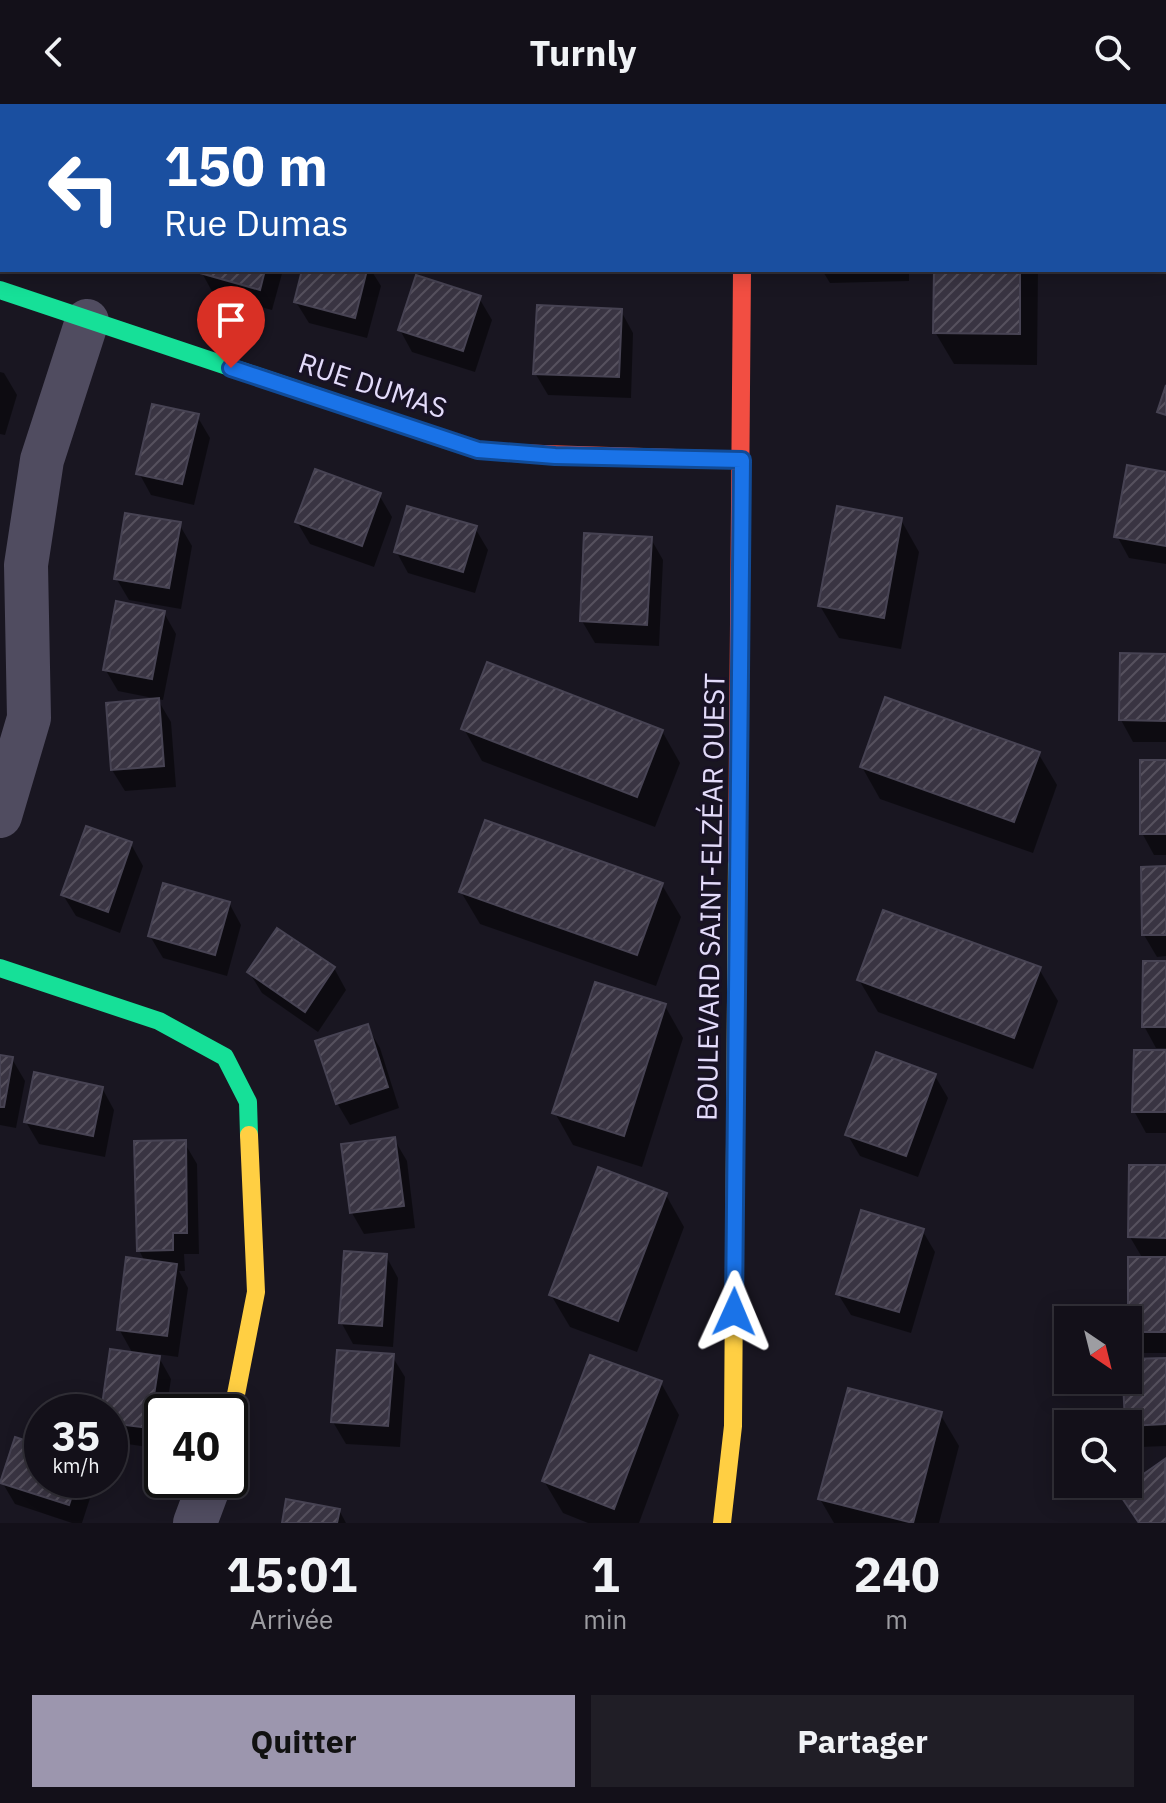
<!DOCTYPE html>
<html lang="fr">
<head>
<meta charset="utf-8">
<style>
  body { margin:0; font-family:"IBM Plex Sans",sans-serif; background:#201e26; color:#f1f3f6; height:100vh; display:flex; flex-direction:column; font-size:30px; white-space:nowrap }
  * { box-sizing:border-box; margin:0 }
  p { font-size:26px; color:#9d9da2 }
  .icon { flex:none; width:44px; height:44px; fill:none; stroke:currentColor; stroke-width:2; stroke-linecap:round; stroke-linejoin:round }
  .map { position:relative; height:1419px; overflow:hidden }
  .side { display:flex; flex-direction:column; background:#131019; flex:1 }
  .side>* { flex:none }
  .guide { position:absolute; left:0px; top:0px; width:1166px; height:168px; box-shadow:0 4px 20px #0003,0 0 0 2px #323038; background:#1a4fa0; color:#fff; overflow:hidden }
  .needle { width:52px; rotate:145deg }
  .controls { position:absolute; left:1054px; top:1202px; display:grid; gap:16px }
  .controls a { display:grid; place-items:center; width:88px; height:88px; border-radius:0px; background:#131019; box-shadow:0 4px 20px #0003,0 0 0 2px #323038; font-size:40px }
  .speed { position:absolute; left:24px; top:1290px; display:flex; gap:16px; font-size:40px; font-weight:700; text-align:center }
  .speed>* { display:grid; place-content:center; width:104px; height:104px; border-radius:50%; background:#131019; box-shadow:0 4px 20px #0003,0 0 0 2px #323038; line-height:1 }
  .speed small { font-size:20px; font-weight:400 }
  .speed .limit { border:4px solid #111; border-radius:12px; background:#fff; color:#111 }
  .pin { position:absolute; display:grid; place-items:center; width:68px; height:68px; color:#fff; margin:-82px -34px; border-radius:50% 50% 50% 0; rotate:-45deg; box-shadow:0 0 8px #0007 }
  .pin .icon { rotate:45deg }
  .me { position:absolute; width:88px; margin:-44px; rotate:1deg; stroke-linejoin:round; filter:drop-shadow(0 0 6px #0008) }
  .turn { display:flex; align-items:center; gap:28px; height:168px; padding:0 32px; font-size:36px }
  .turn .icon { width:104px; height:104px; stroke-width:2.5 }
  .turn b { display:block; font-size:56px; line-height:68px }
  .eta { display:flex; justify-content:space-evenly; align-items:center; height:136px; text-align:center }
  .eta b { font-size:48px; font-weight:800; line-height:56px }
  .button { display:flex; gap:16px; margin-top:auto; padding:16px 32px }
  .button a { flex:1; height:92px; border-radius:0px; background:#9c96ae; color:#111; font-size:32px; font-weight:800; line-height:92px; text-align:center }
  .button a+a { background:#201e26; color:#f1f3f6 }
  header { display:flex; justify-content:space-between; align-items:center; height:104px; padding:0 32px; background:#131019; font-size:36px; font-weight:800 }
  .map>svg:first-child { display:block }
  .shadow { fill:#0007 }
  .building { fill:url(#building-hatch); stroke:#474353; stroke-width:2 }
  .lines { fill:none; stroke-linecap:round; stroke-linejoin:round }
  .street { stroke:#504c60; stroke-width:44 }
  .fast { stroke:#16e098; stroke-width:18 }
  .slow { stroke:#ffcf43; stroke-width:18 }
  .jam { stroke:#f24e42; stroke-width:18 }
  .route-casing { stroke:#114b97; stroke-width:20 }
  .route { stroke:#1a73e8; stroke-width:14 }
  .labels { text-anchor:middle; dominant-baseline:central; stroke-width:6; stroke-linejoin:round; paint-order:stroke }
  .street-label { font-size:28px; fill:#e3dbfa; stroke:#181225 }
</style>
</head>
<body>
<header><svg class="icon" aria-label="back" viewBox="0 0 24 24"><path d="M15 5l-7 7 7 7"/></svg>Turnly<svg class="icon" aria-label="search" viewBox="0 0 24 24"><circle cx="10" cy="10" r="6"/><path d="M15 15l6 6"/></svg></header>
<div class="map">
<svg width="1166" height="1419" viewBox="0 0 1166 1419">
  <defs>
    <pattern id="building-hatch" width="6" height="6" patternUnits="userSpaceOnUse" patternTransform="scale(2)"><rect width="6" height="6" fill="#393442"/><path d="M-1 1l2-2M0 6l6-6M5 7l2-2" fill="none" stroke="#56515e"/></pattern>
  </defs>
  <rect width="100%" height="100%" fill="#191621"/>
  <g class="shadow">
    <path d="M 371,0 L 464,0 L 463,2 Z"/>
    <path d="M 571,0 L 678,0 L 679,2 L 570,2 Z"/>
    <path d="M 0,42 L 2,43 L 2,107 L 0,107 Z"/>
    <path d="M 203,166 L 283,166 L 272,206 L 214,191 L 202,169 Z"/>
    <path d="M 305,166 L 371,166 L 381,182 L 367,234 L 309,219 L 296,198 Z"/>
    <path d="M 822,166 L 909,166 L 909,177 L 830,179 Z"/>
    <path d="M 936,166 L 1038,166 L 1037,261 L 954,260 L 935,228 Z"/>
    <path d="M 479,194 L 492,216 L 475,268 L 412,248 L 400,226 Z"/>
    <path d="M 621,207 L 633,229 L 631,294 L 548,291 L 535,269 Z"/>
    <path d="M 0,268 L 4,269 L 17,291 L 5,331 L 0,330 Z"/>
    <path d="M 197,312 L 210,334 L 194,401 L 151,391 L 139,369 Z"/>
    <path d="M 1166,370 L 1166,460 L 1129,454 L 1117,432 Z"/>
    <path d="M 379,391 L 392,413 L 374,463 L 310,440 L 297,418 Z"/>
    <path d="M 901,416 L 919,448 L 901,545 L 839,534 L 820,502 Z"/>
    <path d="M 179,420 L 192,442 L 181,505 L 129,496 L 116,474 Z"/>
    <path d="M 475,424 L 488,446 L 475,489 L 408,469 L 396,447 Z"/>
    <path d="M 651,435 L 663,456 L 659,542 L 595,539 L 582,517 Z"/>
    <path d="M 164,509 L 176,530 L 163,596 L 118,587 L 105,565 Z"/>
    <path d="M 1166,552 L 1166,638 L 1133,638 L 1121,616 Z"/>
    <path d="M 158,596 L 171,618 L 176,683 L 125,687 L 112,666 Z"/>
    <path d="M 464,625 L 662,627 L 680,659 L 655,723 L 482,657 Z"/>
    <path d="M 1038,649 L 1057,681 L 1033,749 L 880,695 L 862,663 Z"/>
    <path d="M 1166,658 L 1166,751 L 1154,751 L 1142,729 Z"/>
    <path d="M 131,740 L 143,762 L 120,829 L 76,812 L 63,791 Z"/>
    <path d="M 1166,764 L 1166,852 L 1157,853 L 1144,831 Z"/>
    <path d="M 662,781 L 681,813 L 656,882 L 480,820 L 461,788 Z"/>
    <path d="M 229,799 L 241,821 L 227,872 L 163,854 L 150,832 Z"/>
    <path d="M 1166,859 L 1166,944 L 1156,944 L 1144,922 Z"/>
    <path d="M 334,864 L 346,886 L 318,928 L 262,889 L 249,868 Z"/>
    <path d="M 1039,865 L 1058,897 L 1033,965 L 878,908 L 859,876 Z"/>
    <path d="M 665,902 L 683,934 L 642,1063 L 573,1041 L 555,1009 Z"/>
    <path d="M 367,922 L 380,944 L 399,1004 L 350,1021 L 337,999 Z"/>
    <path d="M 1166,948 L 1166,1029 L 1146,1029 L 1134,1007 Z"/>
    <path d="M 0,953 L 12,955 L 25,977 L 16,1024 L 0,1021 Z"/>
    <path d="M 935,972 L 948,994 L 918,1073 L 860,1052 L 847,1030 Z"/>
    <path d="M 102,984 L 114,1006 L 105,1053 L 39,1040 L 26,1018 Z"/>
    <path d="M 394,1035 L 407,1057 L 415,1124 L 364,1130 L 352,1109 Z"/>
    <path d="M 184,1038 L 197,1060 L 199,1150 L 184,1150 L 185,1167 L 179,1167 L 188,1184 L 178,1253 L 157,1250 L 171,1275 L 166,1308 L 162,1308 L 161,1345 L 114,1338 L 110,1331 L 110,1308 L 103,1308 L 133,1250 L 119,1225 L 145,1158 L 139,1146 Z"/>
    <path d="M 1166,1063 L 1166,1249 L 1142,1249 L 1129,1228 L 1143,1155 L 1130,1133 Z"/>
    <path d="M 666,1091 L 684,1123 L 637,1248 L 570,1223 L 551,1191 Z"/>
    <path d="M 922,1126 L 935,1148 L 911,1229 L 851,1211 L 838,1190 Z"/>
    <path d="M 386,1152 L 398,1174 L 393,1243 L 353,1240 L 341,1218 Z"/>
    <path d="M 392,1252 L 405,1273 L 400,1343 L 346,1340 L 333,1318 Z"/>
    <path d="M 1166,1256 L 1166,1342 L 1140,1343 L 1128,1323 L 1125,1276 L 1128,1276 L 1128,1257 Z"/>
    <path d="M 661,1279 L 679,1311 L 639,1419 L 588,1419 L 563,1409 L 544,1377 Z"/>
    <path d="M 940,1310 L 959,1342 L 939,1419 L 834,1419 L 820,1395 Z"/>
    <path d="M 42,1344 L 42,1376 L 93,1376 L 95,1379 L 82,1419 L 72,1419 L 15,1400 L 2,1378 Z"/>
    <path d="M 1164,1358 L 1166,1419 L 1139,1419 L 1120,1389 Z"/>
    <path d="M 339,1406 L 346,1419 L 284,1419 Z"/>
  </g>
  <g class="building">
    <path d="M 408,0 L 445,0 L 444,2 Z"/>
    <path d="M 569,0 L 677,0 L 568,2 Z"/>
    <path d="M 201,166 L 265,166 L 260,186 L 200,169 Z"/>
    <path d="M 302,166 L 367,166 L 355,214 L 294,198 Z"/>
    <path d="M 934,166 L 1020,166 L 1020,230 L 933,229 Z"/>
    <path d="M 416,171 L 481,192 L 463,247 L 398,226 Z"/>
    <path d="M 537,201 L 622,205 L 619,273 L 533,270 Z"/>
    <path d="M 1166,281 L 1166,311 L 1157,308 Z"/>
    <path d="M 152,300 L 199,310 L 182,380 L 136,370 Z"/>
    <path d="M 1127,361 L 1166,368 L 1166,442 L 1114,433 Z"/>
    <path d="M 315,365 L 381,389 L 362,442 L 295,418 Z"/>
    <path d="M 407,402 L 477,422 L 463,468 L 394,448 Z"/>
    <path d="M 837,402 L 902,414 L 884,514 L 818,502 Z"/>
    <path d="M 125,409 L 181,418 L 169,484 L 114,475 Z"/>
    <path d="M 584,429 L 652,433 L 647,521 L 580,517 Z"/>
    <path d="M 116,497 L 165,507 L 152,575 L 103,566 Z"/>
    <path d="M 1120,549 L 1166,550 L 1166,617 L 1119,616 Z"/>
    <path d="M 487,558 L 663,626 L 637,693 L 461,625 Z"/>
    <path d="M 885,593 L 1040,648 L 1014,718 L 860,663 Z"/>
    <path d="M 159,594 L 164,662 L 111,666 L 106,599 Z"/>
    <rect x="1140" y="656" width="26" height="74"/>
    <path d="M 485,716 L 663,779 L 637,851 L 459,788 Z"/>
    <path d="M 86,722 L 132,738 L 108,808 L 61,791 Z"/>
    <path d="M 1166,762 L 1166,831 L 1142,831 L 1141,763 Z"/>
    <path d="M 163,779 L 230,798 L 215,851 L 148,832 Z"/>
    <path d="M 883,806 L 1041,863 L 1014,934 L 857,876 Z"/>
    <path d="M 277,824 L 335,863 L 305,908 L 247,868 Z"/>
    <path d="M 1143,857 L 1166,857 L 1166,923 L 1142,923 Z"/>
    <path d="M 595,878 L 666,900 L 624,1032 L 552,1009 Z"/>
    <path d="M 368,920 L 388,983 L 336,1000 L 315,937 Z"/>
    <path d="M 1134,946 L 1166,946 L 1166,1008 L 1132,1008 Z"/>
    <path d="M 876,948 L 936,970 L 906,1052 L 845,1031 Z"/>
    <path d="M 0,951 L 13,953 L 4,1003 L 0,1003 Z"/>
    <path d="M 34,968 L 103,983 L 93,1032 L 24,1018 Z"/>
    <path d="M 395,1033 L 404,1102 L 350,1109 L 341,1040 Z"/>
    <path d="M 186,1036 L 187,1129 L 173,1129 L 173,1146 L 137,1147 L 134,1037 Z"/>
    <path d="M 1129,1061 L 1166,1061 L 1166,1134 L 1128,1133 Z"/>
    <path d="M 598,1063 L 667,1089 L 618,1217 L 549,1191 Z"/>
    <path d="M 861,1106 L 924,1125 L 899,1208 L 836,1190 Z"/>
    <path d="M 344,1147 L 387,1150 L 382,1222 L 339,1219 Z"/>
    <path d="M 126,1153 L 177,1160 L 167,1232 L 117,1226 Z"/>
    <rect x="1128" y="1153" width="38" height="75"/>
    <path d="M 110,1245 L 160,1252 L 149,1324 L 110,1319 L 110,1308 L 101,1308 Z"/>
    <path d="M 337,1246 L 394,1250 L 388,1322 L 331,1318 Z"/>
    <path d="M 590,1251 L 662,1277 L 614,1405 L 542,1377 Z"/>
    <path d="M 1166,1254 L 1166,1320 L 1128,1322 L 1125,1320 L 1123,1276 L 1128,1276 L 1128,1255 Z"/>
    <path d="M 848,1284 L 942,1308 L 913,1419 L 818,1395 Z"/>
    <path d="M 15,1333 L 42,1342 L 42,1376 L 77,1376 L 69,1401 L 0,1379 Z"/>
    <path d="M 1165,1355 L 1166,1419 L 1139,1419 L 1118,1388 Z"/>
    <path d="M 286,1395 L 340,1405 L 337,1419 L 282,1419 Z"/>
  </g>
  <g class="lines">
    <g class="street">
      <path d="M 0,712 L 29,614 L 26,461 L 42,356 L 87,217"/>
      <path d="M 195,1419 L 211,1376"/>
    </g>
    <g class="fast">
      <path d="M 0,186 L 478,346 L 512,349"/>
      <path d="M 0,864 L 159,917 L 225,953 L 248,998 L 249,1031"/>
    </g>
    <g class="slow">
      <path d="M 743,0 L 743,2"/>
      <path d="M 230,1321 L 256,1188 L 249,1031"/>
      <path d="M 722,1419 L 733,1322 L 737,756"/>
    </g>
    <g class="jam">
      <path d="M 512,349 L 742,356"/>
      <path d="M 737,756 L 742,166"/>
    </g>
  </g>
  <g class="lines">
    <defs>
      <path id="route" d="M 231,264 L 478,346 L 555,352 L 742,356 L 734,1208"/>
    </defs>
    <use href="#route" class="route-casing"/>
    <use href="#route" class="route"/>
  </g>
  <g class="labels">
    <g class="street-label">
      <text transform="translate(373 281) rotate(18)">RUE DUMAS</text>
      <text transform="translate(710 793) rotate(-89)">BOULEVARD SAINT-ELZÉAR OUEST</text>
    </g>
  </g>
</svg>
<div class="controls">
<a><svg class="needle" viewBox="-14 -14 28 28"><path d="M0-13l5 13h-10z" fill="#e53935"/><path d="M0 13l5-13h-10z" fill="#9d9da2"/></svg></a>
<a><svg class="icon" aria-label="search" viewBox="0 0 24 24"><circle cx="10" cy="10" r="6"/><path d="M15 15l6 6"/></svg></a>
</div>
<div class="speed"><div>35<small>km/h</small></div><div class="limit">40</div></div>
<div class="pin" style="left:231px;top:264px;background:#d93025"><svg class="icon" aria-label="arrive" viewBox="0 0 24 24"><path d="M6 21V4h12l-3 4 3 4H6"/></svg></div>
<svg class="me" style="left:734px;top:1208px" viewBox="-20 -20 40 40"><path d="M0-17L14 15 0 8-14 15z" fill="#1a73e8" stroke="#fff" stroke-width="4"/></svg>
<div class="guide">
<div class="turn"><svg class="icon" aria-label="left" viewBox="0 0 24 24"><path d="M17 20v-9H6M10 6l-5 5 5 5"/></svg><div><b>150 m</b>Rue Dumas</div></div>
</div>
</div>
<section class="side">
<div class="eta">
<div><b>15:01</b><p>Arrivée</p></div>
<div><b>1</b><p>min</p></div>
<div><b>240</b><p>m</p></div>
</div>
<div class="button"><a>Quitter</a><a>Partager</a></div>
</section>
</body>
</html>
